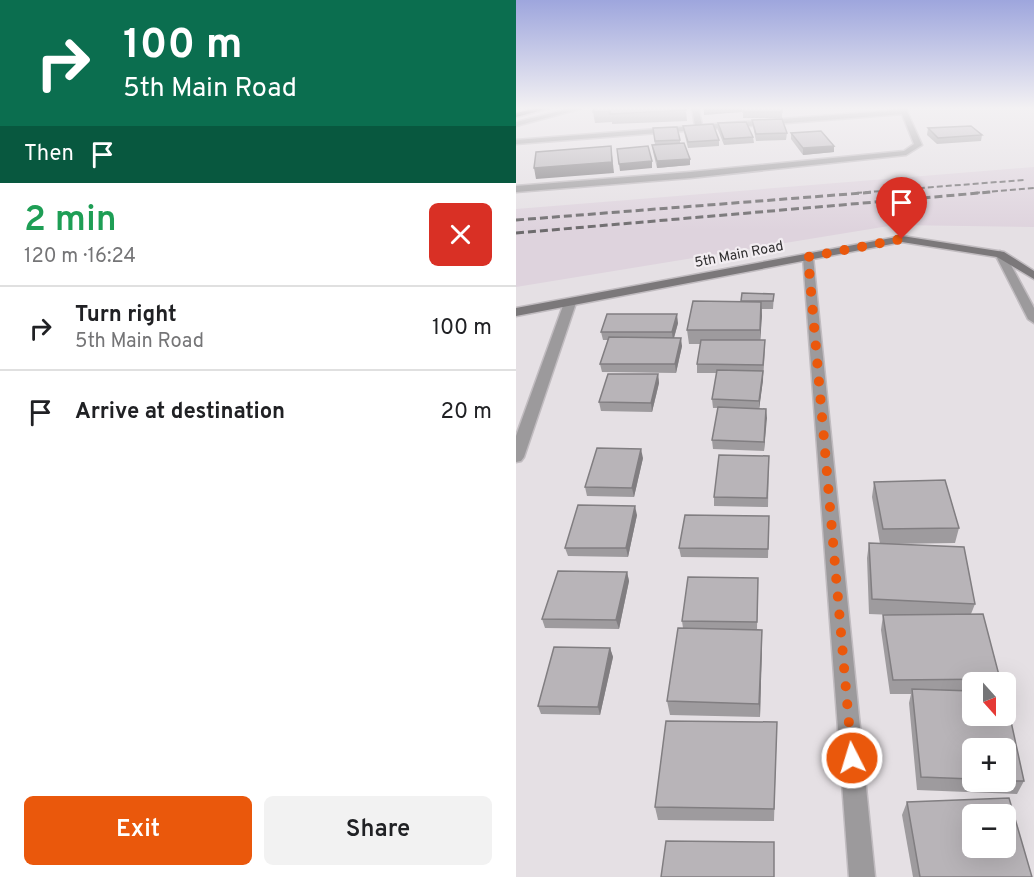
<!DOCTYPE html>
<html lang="en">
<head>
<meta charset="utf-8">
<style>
  body { margin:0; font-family:Overpass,sans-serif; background:#f2f2f2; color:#202124; height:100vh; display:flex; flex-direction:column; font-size:22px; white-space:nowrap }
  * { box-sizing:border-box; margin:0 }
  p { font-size:20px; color:#757577 }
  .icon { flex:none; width:33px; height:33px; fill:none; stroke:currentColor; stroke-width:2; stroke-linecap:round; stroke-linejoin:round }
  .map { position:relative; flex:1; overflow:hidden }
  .drawer { display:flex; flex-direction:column; background:#fff; width:516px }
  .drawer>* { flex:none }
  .guide { background:#0b6e4f; color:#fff; overflow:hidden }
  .needle { width:39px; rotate:159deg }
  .controls { position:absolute; left:446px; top:672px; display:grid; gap:12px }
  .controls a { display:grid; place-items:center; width:54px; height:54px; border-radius:9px; background:#fff; box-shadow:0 6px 24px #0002; font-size:30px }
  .pin { position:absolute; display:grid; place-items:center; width:51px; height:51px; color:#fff; margin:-62px -26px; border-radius:50% 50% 50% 0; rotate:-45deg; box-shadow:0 0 6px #0007 }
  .pin .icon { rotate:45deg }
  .me { position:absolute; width:66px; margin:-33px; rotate:355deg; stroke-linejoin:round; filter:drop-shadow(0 0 4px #0008) }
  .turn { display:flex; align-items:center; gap:21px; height:126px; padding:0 24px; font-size:27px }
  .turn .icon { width:78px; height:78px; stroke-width:2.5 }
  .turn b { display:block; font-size:42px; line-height:51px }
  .then { display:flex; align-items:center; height:57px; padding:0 24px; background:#0003; gap:12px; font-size:22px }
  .round { display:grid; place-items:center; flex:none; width:63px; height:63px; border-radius:9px; background:#f2f2f2 }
  .head { display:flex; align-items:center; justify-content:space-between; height:102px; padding:0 24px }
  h1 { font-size:36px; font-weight:600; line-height:45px; color:#1e9e55 }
  .cta { display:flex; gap:12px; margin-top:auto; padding:12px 24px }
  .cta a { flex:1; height:69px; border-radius:9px; background:#ea580c; color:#fff; font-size:24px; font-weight:600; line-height:69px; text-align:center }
  .cta a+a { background:#f2f2f2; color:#202124 }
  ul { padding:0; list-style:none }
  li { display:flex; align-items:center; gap:18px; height:84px; padding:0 24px; border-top:2px solid #e0e0e0 }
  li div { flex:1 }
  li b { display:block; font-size:22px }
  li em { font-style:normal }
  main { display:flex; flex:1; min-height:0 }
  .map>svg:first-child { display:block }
  .built { fill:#ded3dd }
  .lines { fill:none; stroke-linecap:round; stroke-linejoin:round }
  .street-casing { stroke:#c1bcc0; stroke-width:3 }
  .secondary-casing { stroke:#c1bcc0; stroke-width:3 }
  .primary-casing { stroke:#c1bcc0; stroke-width:3 }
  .street { fill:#9c9a9c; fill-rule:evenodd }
  .secondary { fill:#7b787a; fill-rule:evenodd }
  .primary { fill:#635f63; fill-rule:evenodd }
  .rail-far1 { stroke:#6d6b6d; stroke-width:2; stroke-dasharray:6 3; stroke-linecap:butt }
  .rail { stroke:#6d6b6d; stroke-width:3; stroke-dasharray:8 4; stroke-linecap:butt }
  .wall { fill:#9e9b9e; fill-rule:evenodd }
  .shaded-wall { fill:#817e81 }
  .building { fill:#b8b4b8; stroke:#817e81; stroke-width:1.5; fill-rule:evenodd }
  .route { stroke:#ea580c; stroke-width:10; stroke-dasharray:0 18 }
  .labels { text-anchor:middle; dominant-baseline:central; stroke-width:4.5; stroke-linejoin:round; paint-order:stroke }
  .far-street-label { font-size:14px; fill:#2f2e2f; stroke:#f2edf1 }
</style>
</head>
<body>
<main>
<section class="drawer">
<div class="guide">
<div class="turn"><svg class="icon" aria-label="right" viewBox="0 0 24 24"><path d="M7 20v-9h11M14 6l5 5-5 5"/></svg><div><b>100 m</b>5th Main Road</div></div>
<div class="then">Then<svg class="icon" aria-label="arrive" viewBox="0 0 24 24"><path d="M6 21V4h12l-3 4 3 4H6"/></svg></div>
</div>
<div class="head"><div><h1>2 min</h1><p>120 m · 16:24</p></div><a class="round" style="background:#d93025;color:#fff"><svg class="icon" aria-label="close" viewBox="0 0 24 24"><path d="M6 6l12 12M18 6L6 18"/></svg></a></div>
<ul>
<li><svg class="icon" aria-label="right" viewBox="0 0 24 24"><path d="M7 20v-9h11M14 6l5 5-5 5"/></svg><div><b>Turn right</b><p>5th Main Road</p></div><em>100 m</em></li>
<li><svg class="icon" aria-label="arrive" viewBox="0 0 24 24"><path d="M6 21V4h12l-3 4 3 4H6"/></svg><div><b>Arrive at destination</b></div><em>20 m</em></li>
</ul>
<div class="cta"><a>Exit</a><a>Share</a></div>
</section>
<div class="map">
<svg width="518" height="877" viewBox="0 0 518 877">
  <rect width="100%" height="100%" fill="#e5e0e4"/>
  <path class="built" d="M 518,167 L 518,227 L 379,225 L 0,287 L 0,209 Z"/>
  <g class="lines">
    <defs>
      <g id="street">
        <path d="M 60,107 L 71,107 L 0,126 L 0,122 Z"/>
        <path d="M 176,107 L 182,107 L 186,125 L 384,110 L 383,107 L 389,107 L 406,145 L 390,155 L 174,178 L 0,192 L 0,186 L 174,172 L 388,151 L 398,144 L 386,114 L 0,144 L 0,140 L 179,126 Z"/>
        <path d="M 484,251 L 489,254 L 518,308 L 518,323 L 512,319 L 479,254 Z"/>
        <path d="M 292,254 L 297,257 L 359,877 L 333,877 L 287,257 Z"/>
        <path d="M 54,299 L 60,303 L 8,457 L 5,461 L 0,462 L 0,436 L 48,303 Z"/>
      </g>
      <path id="secondary" d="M 386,236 L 488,252 L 518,271 L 518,279 L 481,257 L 386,242 L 0,316 L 0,308 Z"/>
      <path id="primary" d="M 26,107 L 38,107 L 0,117 L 0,113 Z"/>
    </defs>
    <use href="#street" class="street-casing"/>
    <use href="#secondary" class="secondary-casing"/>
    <use href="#primary" class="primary-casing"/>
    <use href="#street" class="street"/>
    <use href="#secondary" class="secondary"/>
    <use href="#primary" class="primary"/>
    <g class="rail-far1">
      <path d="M 340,193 L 508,180"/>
      <path d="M 458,193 L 518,188"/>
    </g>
    <g class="rail">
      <path d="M 0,220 L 359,192"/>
      <path d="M 0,233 L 475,192"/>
    </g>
  </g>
  <g class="wall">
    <path d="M 78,107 L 170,110 L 171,121 L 96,124 L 96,122 L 79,123 L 77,112 Z"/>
    <path d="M 266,107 L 266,118 L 227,118 L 227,112 Z"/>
    <path d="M 236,120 L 271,133 L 270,140 L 240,141 L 237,126 Z"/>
    <path d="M 202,123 L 237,137 L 238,143 L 208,145 L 202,130 Z"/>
    <path d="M 167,126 L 203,140 L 203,146 L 172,148 L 168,132 Z"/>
    <path d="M 137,128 L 164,140 L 164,143 L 174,159 L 174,165 L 141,168 L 137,152 L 136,145 L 139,145 Z"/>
    <path d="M 412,128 L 466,135 L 465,141 L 421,144 L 411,135 Z"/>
    <path d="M 275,133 L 318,146 L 318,152 L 287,155 L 275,139 Z"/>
    <path d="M 258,294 L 257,309 L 246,309 L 244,340 L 249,340 L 249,349 L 247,380 L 243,409 L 250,409 L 248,451 L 197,449 L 196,440 L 202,408 L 197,408 L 196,399 L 201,373 L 181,373 L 181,364 L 184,344 L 173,344 L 171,330 L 225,301 Z"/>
    <path d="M 162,323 L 158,338 L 166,346 L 160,373 L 86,372 L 84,364 L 92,340 L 87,340 L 85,332 Z"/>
    <path d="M 142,374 L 143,383 L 136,412 L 85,411 L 83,402 Z"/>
    <path d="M 253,456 L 252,507 L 198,506 L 198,497 Z"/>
    <path d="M 127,458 L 118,497 L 71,496 L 69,487 Z"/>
    <path d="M 429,480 L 443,528 L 439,543 L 372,544 L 448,547 L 459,604 L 455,614 L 467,614 L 484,679 L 483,682 L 456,682 L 456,716 L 489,716 L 489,694 L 508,781 L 501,794 L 401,790 L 393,703 L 395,694 L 374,694 L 365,630 L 367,615 L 378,615 L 353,614 L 351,558 L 353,543 L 364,544 L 356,497 L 358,482 ZM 456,748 L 489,748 L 489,782 L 456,782 Z"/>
    <path d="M 121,515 L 112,557 L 52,556 L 49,548 Z"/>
    <path d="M 253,516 L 252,558 L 165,557 L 163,548 Z"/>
    <path d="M 111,572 L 113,581 L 103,629 L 29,628 L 26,619 Z"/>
    <path d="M 242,578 L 241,629 L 246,630 L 246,644 L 244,717 L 154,715 L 151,701 L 167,628 L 166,621 Z"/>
    <path d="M 94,648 L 97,657 L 84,715 L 25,714 L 22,706 Z"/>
    <path d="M 261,722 L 258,821 L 142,820 L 139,807 Z"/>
    <path d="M 391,802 L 516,877 L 397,877 L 386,815 Z"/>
  </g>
  <g class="shaded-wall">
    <path d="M 216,107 L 226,107 L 226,112 L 188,115 L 188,109 Z"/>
    <path d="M 95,146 L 98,173 L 20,179 L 18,168 Z"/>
    <path d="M 318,146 L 318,152 L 287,155 L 287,148 Z"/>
    <path d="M 174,159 L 174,165 L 141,168 L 141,161 Z"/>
    <path d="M 136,161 L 136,168 L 104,171 L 103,164 Z"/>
    <path d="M 245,302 L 246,316 L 244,344 L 244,330 Z"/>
    <path d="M 161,314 L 162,323 L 157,341 L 156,332 Z"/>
    <path d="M 165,338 L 166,346 L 160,373 L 159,364 Z"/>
    <path d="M 247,371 L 247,380 L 243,410 L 243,401 Z"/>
    <path d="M 142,374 L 143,383 L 136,412 L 135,403 Z"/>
    <path d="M 250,409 L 251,418 L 248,451 L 248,442 Z"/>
    <path d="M 125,449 L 127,458 L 118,497 L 116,488 Z"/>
    <path d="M 119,506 L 121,515 L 112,557 L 110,548 Z"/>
    <path d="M 111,572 L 113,581 L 103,629 L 100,620 Z"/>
    <path d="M 246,630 L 246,644 L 244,717 L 243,704 Z"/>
    <path d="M 94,648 L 97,657 L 84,715 L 82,707 Z"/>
  </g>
  <g class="building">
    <path d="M 78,107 L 168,107 L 170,110 L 94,114 L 94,111 L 77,112 Z"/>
    <path d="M 187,107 L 216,107 L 188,109 Z"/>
    <path d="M 228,107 L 266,107 L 266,112 L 227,112 Z"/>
    <path d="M 266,119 L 271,133 L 240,134 L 236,120 Z"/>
    <path d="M 230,122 L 237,137 L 208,139 L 202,123 Z"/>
    <path d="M 197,124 L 203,140 L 172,142 L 167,126 Z"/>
    <path d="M 455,126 L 466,135 L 422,138 L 412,128 Z"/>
    <path d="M 161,127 L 164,140 L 139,141 L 137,128 Z"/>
    <path d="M 305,131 L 318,146 L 287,148 L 275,133 Z"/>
    <path d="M 168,143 L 174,159 L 141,161 L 136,145 Z"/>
    <path d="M 95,146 L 96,162 L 18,168 L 20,152 Z"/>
    <path d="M 132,146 L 136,161 L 103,164 L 101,149 Z"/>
    <path d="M 226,293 L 258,294 L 257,301 L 225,301 Z"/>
    <path d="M 177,301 L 245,302 L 244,330 L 171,330 Z"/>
    <path d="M 91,314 L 161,314 L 156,332 L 85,332 Z"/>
    <path d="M 93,337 L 165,338 L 159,364 L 84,364 Z"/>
    <path d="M 185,340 L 249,340 L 247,365 L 181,364 Z"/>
    <path d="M 201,370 L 247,371 L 243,401 L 196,399 Z"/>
    <path d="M 92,374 L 142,374 L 135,403 L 83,402 Z"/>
    <path d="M 202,407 L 250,409 L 248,442 L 196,440 Z"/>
    <path d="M 81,448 L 125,449 L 116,488 L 69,487 Z"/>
    <path d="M 203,455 L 253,456 L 251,498 L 198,497 Z"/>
    <path d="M 429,480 L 443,528 L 367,529 L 358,482 Z"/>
    <path d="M 62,505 L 119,506 L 110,548 L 49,548 Z"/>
    <path d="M 169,515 L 253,516 L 252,549 L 163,548 Z"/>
    <path d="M 353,543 L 448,547 L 459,604 L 356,599 Z"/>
    <path d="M 42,571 L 111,572 L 100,620 L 26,619 Z"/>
    <path d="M 172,577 L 242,578 L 241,622 L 166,621 Z"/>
    <path d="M 467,614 L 484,679 L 377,680 L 367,615 Z"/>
    <path d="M 162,628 L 246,630 L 243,704 L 151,701 Z"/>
    <path d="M 38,647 L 94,648 L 82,707 L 22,706 Z"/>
    <path d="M 396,689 L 456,691 L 456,716 L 489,716 L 489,694 L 508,781 L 489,781 L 489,748 L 456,748 L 456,779 L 405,777 Z"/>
    <path d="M 150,721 L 261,722 L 258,809 L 139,807 Z"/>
    <path d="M 493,798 L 516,877 L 404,877 L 391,802 ZM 456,814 L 489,814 L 489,848 L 456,848 Z"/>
    <path d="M 150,841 L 258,842 L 258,877 L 145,877 Z"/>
  </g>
  <linearGradient id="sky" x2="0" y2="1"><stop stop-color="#9ea6dd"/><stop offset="0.47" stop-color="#f3f1f3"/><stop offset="1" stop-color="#f3f1f3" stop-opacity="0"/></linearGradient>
  <rect width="518" height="230" fill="url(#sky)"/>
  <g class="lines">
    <path class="route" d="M 336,758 L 292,257 L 386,239"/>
  </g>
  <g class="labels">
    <g class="far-street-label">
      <text transform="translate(223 255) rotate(-11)">5th Main Road</text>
    </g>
  </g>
</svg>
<div class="controls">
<a><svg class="needle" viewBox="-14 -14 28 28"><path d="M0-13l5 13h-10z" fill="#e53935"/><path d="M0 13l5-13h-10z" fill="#757577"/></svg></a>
<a>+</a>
<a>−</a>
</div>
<div class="pin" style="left:386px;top:239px;background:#d93025"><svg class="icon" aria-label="arrive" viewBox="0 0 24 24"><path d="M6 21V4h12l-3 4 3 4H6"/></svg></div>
<svg class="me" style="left:336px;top:758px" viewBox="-20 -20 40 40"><circle r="17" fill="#ea580c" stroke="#fff" stroke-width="3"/><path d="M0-11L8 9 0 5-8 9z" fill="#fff"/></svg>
</div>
</main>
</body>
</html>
